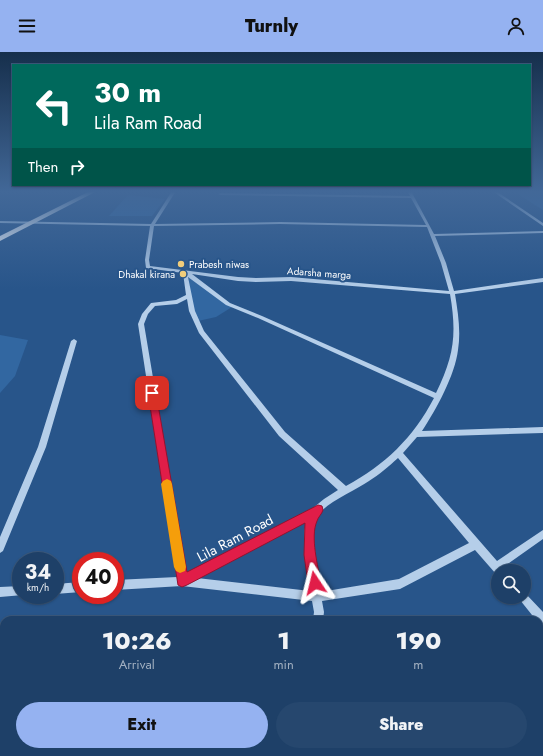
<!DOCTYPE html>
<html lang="en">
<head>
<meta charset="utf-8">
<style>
  body { margin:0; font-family:Jost,sans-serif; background:#26476e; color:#f1f3f6; height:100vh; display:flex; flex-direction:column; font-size:15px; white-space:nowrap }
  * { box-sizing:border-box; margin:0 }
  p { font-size:13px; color:#a1afc0 }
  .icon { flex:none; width:22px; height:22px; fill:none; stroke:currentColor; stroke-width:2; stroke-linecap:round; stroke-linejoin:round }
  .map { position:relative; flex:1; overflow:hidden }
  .side { position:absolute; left:0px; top:564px; width:543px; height:140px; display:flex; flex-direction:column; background:#1e4068; border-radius:12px 12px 0 0; box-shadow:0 1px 3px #0004,0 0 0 1px #3c597c }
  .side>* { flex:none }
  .banner { position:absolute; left:12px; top:12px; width:519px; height:122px; border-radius:0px; box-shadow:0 1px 3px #0004,0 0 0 1px #3c597c; background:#00695c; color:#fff; overflow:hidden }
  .buttons { position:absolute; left:491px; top:512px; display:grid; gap:8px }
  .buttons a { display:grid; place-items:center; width:40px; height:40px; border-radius:50%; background:#1e4068; box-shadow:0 1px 3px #0004,0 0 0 1px #3c597c; font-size:20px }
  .speed { position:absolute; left:12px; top:500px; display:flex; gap:8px; font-size:20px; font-weight:700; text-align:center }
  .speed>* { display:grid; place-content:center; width:52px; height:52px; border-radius:50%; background:#1e4068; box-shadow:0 1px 3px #0004,0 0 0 1px #3c597c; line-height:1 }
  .speed small { font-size:10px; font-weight:400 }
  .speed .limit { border:6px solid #d22; background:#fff; color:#111 }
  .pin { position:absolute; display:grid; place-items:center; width:34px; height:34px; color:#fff; margin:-17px; border-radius:8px; box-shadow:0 2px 6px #0006 }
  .me { position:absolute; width:44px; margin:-22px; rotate:350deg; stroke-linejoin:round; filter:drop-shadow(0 0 3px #0008) }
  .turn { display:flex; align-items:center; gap:14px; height:84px; padding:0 16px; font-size:18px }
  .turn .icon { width:52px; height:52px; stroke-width:2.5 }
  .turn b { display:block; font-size:28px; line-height:34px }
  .then { display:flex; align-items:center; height:38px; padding:0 16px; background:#0003; gap:8px; font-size:15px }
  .eta { display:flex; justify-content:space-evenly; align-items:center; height:68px; text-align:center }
  .eta b { font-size:24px; font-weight:800; line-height:28px }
  .action { display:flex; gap:8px; margin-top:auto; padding:8px 16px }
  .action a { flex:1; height:46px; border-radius:24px; background:#95b2f1; color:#111; font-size:16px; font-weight:800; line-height:46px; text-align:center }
  .action a+a { background:#26476e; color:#f1f3f6 }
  header { display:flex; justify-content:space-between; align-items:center; height:52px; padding:0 16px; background:#95b2f1; color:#111; font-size:18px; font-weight:800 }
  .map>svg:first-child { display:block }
  .green { fill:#3267a1 }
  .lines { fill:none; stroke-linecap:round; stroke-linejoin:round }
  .minor { fill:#b5cee9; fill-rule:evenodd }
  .major { fill:#f8fbfe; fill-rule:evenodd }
  .route { fill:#e11d48; stroke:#92132f }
  .slow { fill:#f59e0b }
  .poi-dot { fill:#f1cd7b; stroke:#28558a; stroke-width:1.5 }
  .labels { text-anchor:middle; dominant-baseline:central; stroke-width:4; stroke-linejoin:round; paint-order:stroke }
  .far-poi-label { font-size:10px; fill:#fff; stroke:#28558a; text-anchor:start }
  .far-street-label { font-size:10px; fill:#fff; stroke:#28558a }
  .near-street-label { font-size:14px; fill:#fff; stroke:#28558a }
</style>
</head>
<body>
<header><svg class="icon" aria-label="menu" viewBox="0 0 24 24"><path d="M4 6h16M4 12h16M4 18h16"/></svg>Turnly<svg class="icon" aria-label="person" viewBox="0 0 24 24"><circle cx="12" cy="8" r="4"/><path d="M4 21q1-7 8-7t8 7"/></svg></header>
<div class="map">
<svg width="543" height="704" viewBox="0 0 543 704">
  <rect width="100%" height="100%" fill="#28558a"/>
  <g class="green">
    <path d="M 513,139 L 543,139 L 543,158 Z"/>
    <path d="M 128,143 L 165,147 L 152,164 L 109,164 Z"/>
    <path d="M 188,226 L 191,226 L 232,255 L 216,265 L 198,269 L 193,257 Z"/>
    <path d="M 0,283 L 28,288 L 15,324 L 0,341 Z"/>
  </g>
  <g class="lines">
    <g class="minor">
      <path d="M 172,139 L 176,139 L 155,172 L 280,170 L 426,173 L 411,146 L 220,143 L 218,142 L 220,141 L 410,144 L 407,139 L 411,139 L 434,182 L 543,179 L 543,181 L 435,184 L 446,211 L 454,239 L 543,226 L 543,230 L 455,242 C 458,261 461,279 458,298 C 455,323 436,358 422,379 L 543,375 L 543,381 L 417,385 L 403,401 L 497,509 L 543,478 L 543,487 L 502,516 L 504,519 L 498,519 L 498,523 L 496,522 L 475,498 L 400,537 L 322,549 L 324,560 L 323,568 L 313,568 L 314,560 L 312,549 L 182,534 L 115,538 L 115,528 L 177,525 L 138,272 L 142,262 L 151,251 L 176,248 L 186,243 L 183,221 L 146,216 L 145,208 L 150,174 L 0,171 L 0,169 L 151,172 ZM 280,172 L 427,175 L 441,211 L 449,239 L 291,225 L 256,226 L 238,225 L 150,214 L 149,208 L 154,174 ZM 192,222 L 238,229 L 256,230 L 291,229 L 450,242 C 457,283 454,304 436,341 L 262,264 L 230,251 ZM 188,225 L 226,253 L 258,266 L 434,346 C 413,386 385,413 346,434 L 285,380 L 204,279 L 195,259 ZM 187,247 L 189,259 L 199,281 L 279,384 L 338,438 L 324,447 L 313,456 L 186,522 L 144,272 L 148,262 L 155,254 L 177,252 ZM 398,406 L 469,491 L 399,527 L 320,540 C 317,522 308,483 316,466 C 324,451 355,439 369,429 C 379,423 389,414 398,406 ZM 306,468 C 302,492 306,516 310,539 L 197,526 Z"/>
      <path d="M 492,139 L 496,139 L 543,171 L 543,174 Z"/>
      <path d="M 74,287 L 77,289 L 46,395 L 3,499 L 0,501 L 0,485 L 38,395 L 71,289 Z"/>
      <path d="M 81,530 L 81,540 L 55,542 L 55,532 Z"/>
      <path d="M 21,534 L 21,543 L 23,543 L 0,545 L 0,535 Z"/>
      <path d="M 524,541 L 526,542 L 543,560 L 543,573 L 539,572 L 539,568 L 536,568 L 520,548 L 518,545 L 524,545 Z"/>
      <path d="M 217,700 L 231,700 L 229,704 L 215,704 Z"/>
      <path d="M 432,700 L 445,700 L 447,704 L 434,704 Z"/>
    </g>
    <path class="major" d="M 90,139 L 97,139 L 0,189 L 0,184 Z"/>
  </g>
  <linearGradient id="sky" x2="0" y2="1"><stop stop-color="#162f4c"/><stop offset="0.59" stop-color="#426898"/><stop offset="1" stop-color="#426898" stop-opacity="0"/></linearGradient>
  <rect width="543" height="237" fill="url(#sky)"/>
  <path class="route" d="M 152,338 L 156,341 L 187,520 L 318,453 L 322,454 L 323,458 C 322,462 318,465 317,469 C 310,485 318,514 321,531 L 319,536 L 315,537 L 310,536 L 308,531 L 304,503 L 305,471 L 187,533 L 182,535 L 178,533 L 148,341 Z"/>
  <path class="slow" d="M 167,427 L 171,429 L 172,432 L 186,515 L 185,519 L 180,521 L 176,519 L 174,515 L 161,432 L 163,429 Z"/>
  <g class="poi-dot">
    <circle cx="181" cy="212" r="4"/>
    <circle cx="183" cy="222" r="4"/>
  </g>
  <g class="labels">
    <g class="far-poi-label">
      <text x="189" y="212">Prabesh niwas</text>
      <text x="175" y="222" text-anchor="end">Dhakal kirana</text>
    </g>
    <g class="far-street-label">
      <text transform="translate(319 221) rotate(4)">Adarsha marga</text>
    </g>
    <g class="near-street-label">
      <text transform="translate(235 486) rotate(-28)">Lila Ram Road</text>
    </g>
  </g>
</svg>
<div class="buttons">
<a><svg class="icon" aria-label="search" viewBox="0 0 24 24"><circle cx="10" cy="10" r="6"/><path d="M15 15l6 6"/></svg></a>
</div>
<div class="speed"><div>34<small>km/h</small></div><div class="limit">40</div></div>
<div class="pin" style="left:152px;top:341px;background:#d93025"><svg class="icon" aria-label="arrive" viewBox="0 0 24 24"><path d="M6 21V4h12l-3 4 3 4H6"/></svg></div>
<svg class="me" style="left:315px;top:531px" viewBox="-20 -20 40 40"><path d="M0-17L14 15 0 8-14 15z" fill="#e11d48" stroke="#fff" stroke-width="4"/></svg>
<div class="banner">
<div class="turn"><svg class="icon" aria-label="left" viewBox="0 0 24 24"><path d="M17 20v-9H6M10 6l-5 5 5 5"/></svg><div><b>30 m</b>Lila Ram Road</div></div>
<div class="then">Then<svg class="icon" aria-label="right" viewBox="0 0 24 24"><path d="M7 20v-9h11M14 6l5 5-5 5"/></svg></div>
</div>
<section class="side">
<div class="eta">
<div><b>10:26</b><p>Arrival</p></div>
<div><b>1</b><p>min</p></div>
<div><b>190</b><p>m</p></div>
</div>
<div class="action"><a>Exit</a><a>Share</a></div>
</section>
</div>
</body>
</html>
